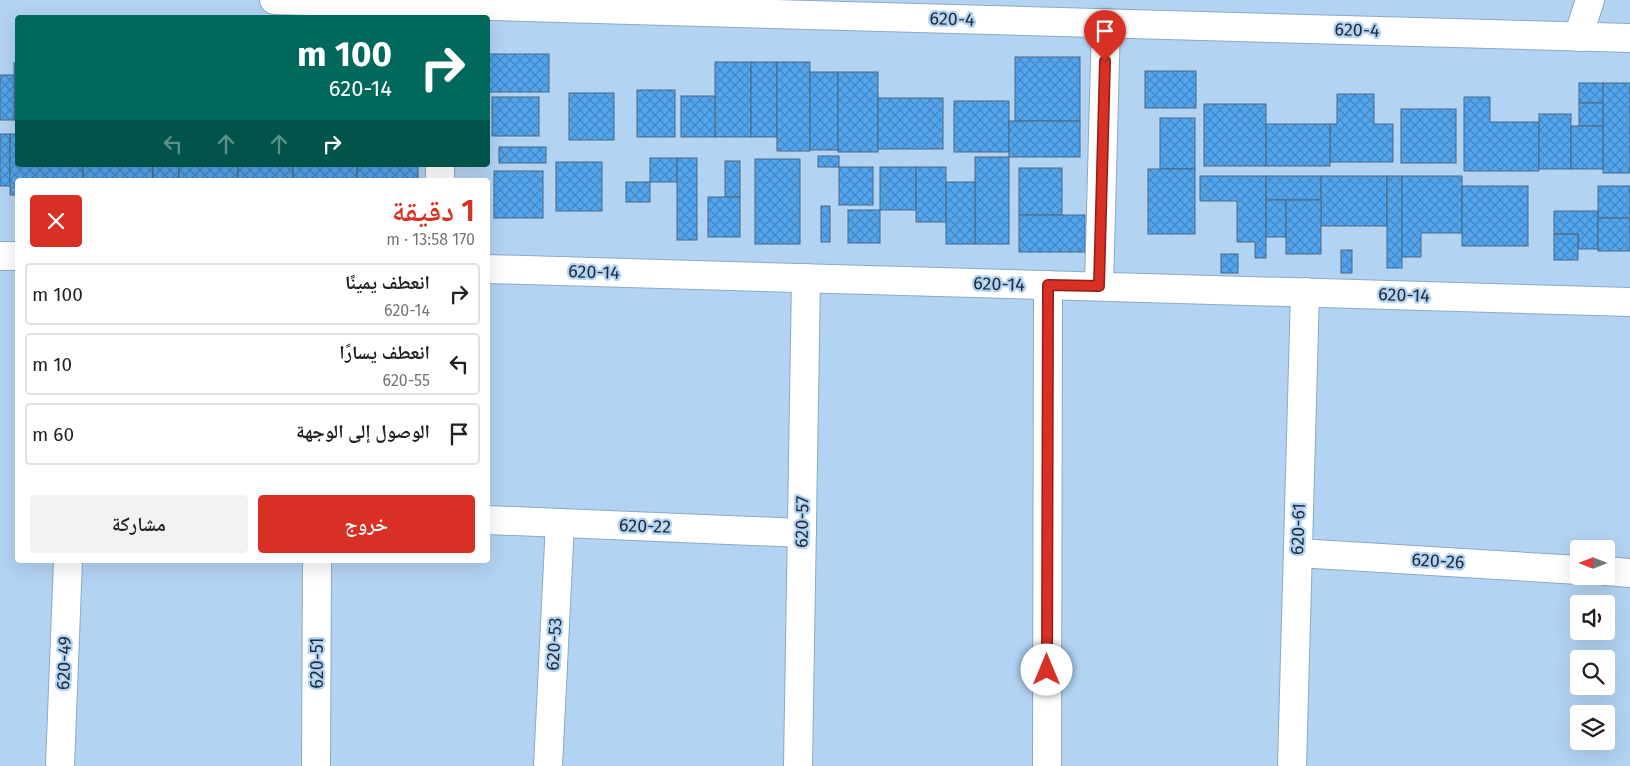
<!DOCTYPE html>
<html lang="ar">
<head>
<meta charset="utf-8">
<style>
  body { margin:0; font-family:"Fira Sans","Noto Naskh Arabic",sans-serif; background:#f2f2f2; color:#202124; direction:rtl; height:100vh; display:flex; flex-direction:column; font-size:19px; white-space:nowrap }
  * { box-sizing:border-box; margin:0 }
  p { font-size:16px; color:#757577 }
  .icon { flex:none; width:28px; height:28px; fill:none; stroke:currentColor; stroke-width:2; stroke-linecap:round; stroke-linejoin:round }
  .map { position:relative; flex:1; overflow:hidden; direction:ltr }
  .drawer { position:absolute; left:15px; top:178px; width:475px; height:385px; display:flex; flex-direction:column; background:#fff; border-radius:5px; box-shadow:0 5px 20px #0002; direction:rtl }
  .drawer>* { flex:none }
  .hud { position:absolute; left:15px; top:15px; width:475px; height:152px; border-radius:5px; box-shadow:0 5px 20px #0002; direction:rtl; background:#00695c; color:#fff; overflow:hidden }
  .needle { width:32px; rotate:270deg }
  .tools { position:absolute; left:1570px; top:540px; display:grid; gap:10px }
  .tools a { display:grid; place-items:center; width:45px; height:45px; border-radius:5px; background:#fff; box-shadow:0 5px 20px #0002; font-size:25px }
  .pin { position:absolute; display:grid; place-items:center; width:42px; height:42px; color:#fff; margin:-51px -21px; border-radius:50% 50% 50% 0; rotate:-45deg; box-shadow:0 0 5px #0007 }
  .pin .icon { rotate:45deg }
  .me { position:absolute; width:55px; margin:-28px; rotate:0deg; stroke-linejoin:round; filter:drop-shadow(0 0 4px #0008) }
  .turn { display:flex; align-items:center; gap:18px; height:105px; padding:0 15px; font-size:22px }
  .turn .icon { width:65px; height:65px; stroke-width:2.5 }
  .turn b { display:block; font-size:35px; line-height:42px }
  .lanes { display:flex; align-items:center; height:48px; padding:0 15px; background:#0003; justify-content:center; gap:25px; direction:ltr }
  .lanes .off { opacity:.35 }
  .round { display:grid; place-items:center; flex:none; width:52px; height:52px; border-radius:5px; background:#f2f2f2 }
  .head { display:flex; align-items:center; justify-content:space-between; height:85px; padding:0 15px }
  h1 { font-size:30px; font-weight:600; line-height:38px; color:#d93025 }
  .primary-button { display:flex; gap:10px; margin-top:auto; padding:10px 15px }
  .primary-button a { flex:1; height:58px; border-radius:5px; background:#d93025; color:#fff; font-size:20px; font-weight:600; line-height:58px; text-align:center }
  .primary-button a+a { background:#f2f2f2; color:#202124 }
  ul { padding:0; list-style:none }
  li { display:flex; align-items:center; gap:15px; height:62px; margin:0 10px 8px; padding:0 5px; border:2px solid #e0e0e0; border-radius:5px }
  li div { flex:1 }
  li b { display:block; font-size:19px }
  li em { font-style:normal }
  .map>svg:first-child { display:block }
  .building { fill:url(#building-cross-hatch); stroke:#4b6984 }
  .lines { fill:none; stroke-linecap:round; stroke-linejoin:round }
  .minor-casing { stroke:#8aaac8; stroke-width:30 }
  .minor { stroke:#fff; stroke-width:28 }
  .route-casing { stroke:#8d1f18; stroke-width:12 }
  .route { stroke:#d93025; stroke-width:9 }
  .labels { text-anchor:middle; dominant-baseline:central; stroke-width:4.5; stroke-linejoin:round; paint-order:stroke }
  .street-label { font-size:18px; fill:#1e2b37; stroke:#b3d3f3 }
</style>
</head>
<body>
<div class="map">
<svg width="1630" height="766" viewBox="0 0 1630 766">
  <defs>
    <pattern id="building-cross-hatch" width="8" height="8" patternUnits="userSpaceOnUse" patternTransform="scale(1.25)"><rect width="8" height="8" fill="#53a5ed"/><path d="M0 0l8 8M0 8l8-8" fill="none" stroke="#4487c1"/></pattern>
  </defs>
  <rect width="100%" height="100%" fill="#b3d3f3"/>
  <g class="building">
    <rect x="488" y="54" width="61" height="38"/>
    <rect x="1015" y="57" width="65" height="64"/>
    <rect x="715" y="62" width="36" height="75"/>
    <rect x="751" y="62" width="26" height="75"/>
    <rect x="777" y="62" width="33" height="89"/>
    <rect x="14" y="63" width="4" height="57"/>
    <rect x="1145" y="71" width="51" height="37"/>
    <rect x="810" y="72" width="28" height="78"/>
    <rect x="838" y="72" width="40" height="80"/>
    <rect x="0" y="75" width="14" height="45"/>
    <rect x="1579" y="83" width="24" height="20"/>
    <rect x="1603" y="83" width="27" height="90"/>
    <rect x="637" y="90" width="38" height="47"/>
    <rect x="569" y="93" width="45" height="47"/>
    <path d="M 1337,94 L 1374,94 L 1374,124 L 1393,124 L 1393,162 L 1330,162 L 1330,124 L 1337,124 Z"/>
    <rect x="681" y="96" width="34" height="41"/>
    <rect x="492" y="97" width="47" height="39"/>
    <path d="M 1464,97 L 1490,97 L 1490,122 L 1539,122 L 1539,171 L 1464,171 Z"/>
    <rect x="878" y="98" width="65" height="51"/>
    <rect x="954" y="101" width="55" height="51"/>
    <rect x="1579" y="103" width="24" height="23"/>
    <rect x="1204" y="104" width="62" height="62"/>
    <rect x="1401" y="109" width="55" height="54"/>
    <rect x="1539" y="114" width="32" height="55"/>
    <rect x="1160" y="118" width="35" height="51"/>
    <rect x="1009" y="121" width="71" height="36"/>
    <rect x="1266" y="124" width="64" height="42"/>
    <rect x="1571" y="126" width="32" height="43"/>
    <rect x="0" y="134" width="10" height="52"/>
    <path d="M 10,134 L 18,134 L 18,165 L 83,165 L 83,180 L 18,180 L 18,195 L 10,195 Z"/>
    <rect x="499" y="147" width="47" height="16"/>
    <rect x="818" y="156" width="21" height="11"/>
    <rect x="975" y="157" width="34" height="87"/>
    <rect x="650" y="158" width="27" height="24"/>
    <rect x="677" y="158" width="20" height="82"/>
    <rect x="755" y="159" width="45" height="85"/>
    <rect x="725" y="161" width="15" height="36"/>
    <rect x="556" y="162" width="46" height="49"/>
    <rect x="83" y="165" width="70" height="15"/>
    <rect x="153" y="165" width="26" height="15"/>
    <rect x="179" y="165" width="59" height="15"/>
    <rect x="238" y="165" width="55" height="15"/>
    <rect x="293" y="165" width="64" height="15"/>
    <rect x="357" y="165" width="61" height="15"/>
    <rect x="839" y="167" width="34" height="38"/>
    <rect x="880" y="167" width="36" height="43"/>
    <rect x="916" y="167" width="30" height="55"/>
    <rect x="1019" y="168" width="43" height="47"/>
    <rect x="1148" y="169" width="47" height="65"/>
    <rect x="494" y="171" width="49" height="47"/>
    <path d="M 1200,176 L 1266,176 L 1266,258 L 1255,258 L 1255,242 L 1237,242 L 1237,201 L 1200,201 Z"/>
    <rect x="1266" y="176" width="55" height="24"/>
    <rect x="1321" y="176" width="66" height="50"/>
    <rect x="1387" y="176" width="15" height="92"/>
    <path d="M 1402,176 L 1462,176 L 1462,233 L 1421,233 L 1421,257 L 1402,257 Z"/>
    <rect x="626" y="182" width="24" height="20"/>
    <rect x="946" y="182" width="29" height="62"/>
    <rect x="1462" y="186" width="66" height="60"/>
    <rect x="1598" y="186" width="32" height="32"/>
    <rect x="708" y="197" width="32" height="40"/>
    <rect x="1266" y="200" width="20" height="37"/>
    <rect x="1286" y="200" width="35" height="54"/>
    <rect x="821" y="206" width="9" height="36"/>
    <rect x="848" y="210" width="32" height="33"/>
    <path d="M 1554,211 L 1598,211 L 1598,249 L 1578,249 L 1578,234 L 1554,234 Z"/>
    <rect x="1019" y="215" width="66" height="37"/>
    <rect x="1598" y="218" width="32" height="33"/>
    <rect x="1554" y="234" width="24" height="26"/>
    <rect x="1341" y="250" width="11" height="23"/>
    <rect x="1221" y="254" width="17" height="19"/>
  </g>
  <g class="lines">
    <defs>
      <g id="minor">
        <path d="M 274,0 L 1630,38"/>
        <path d="M 1578,37 L 1590,0"/>
        <path d="M 440,180 L 440,165"/>
        <path d="M 0,256 L 18,256"/>
        <path d="M 488,269 L 1630,302"/>
        <path d="M 1099,286 L 1106,23"/>
        <path d="M 488,520 L 802,533"/>
        <path d="M 1298,553 L 1579,570"/>
        <path d="M 1606,571 L 1630,573"/>
        <path d="M 60,766 L 68,560"/>
        <path d="M 316,766 L 317,560"/>
        <path d="M 548,766 L 560,523"/>
        <path d="M 798,766 L 806,278"/>
        <path d="M 1047,766 L 1048,285"/>
        <path d="M 1292,766 L 1305,292"/>
      </g>
    </defs>
    <use href="#minor" class="minor-casing"/>
    <use href="#minor" class="minor"/>
  </g>
  <g class="lines">
    <defs>
      <path id="route" d="M 1047,670 L 1048,285 L 1099,286 L 1105,61"/>
    </defs>
    <use href="#route" class="route-casing"/>
    <use href="#route" class="route"/>
  </g>
  <g class="labels">
    <g class="street-label">
      <text transform="translate(952 19) rotate(2)">620-4</text>
      <text transform="translate(1357 30) rotate(2)">620-4</text>
      <text transform="translate(594 272) rotate(2)">620-14</text>
      <text transform="translate(999 284) rotate(2)">620-14</text>
      <text transform="translate(1404 295) rotate(2)">620-14</text>
      <text transform="translate(802 522) rotate(-89)">620-57</text>
      <text transform="translate(645 526) rotate(2)">620-22</text>
      <text transform="translate(1298 529) rotate(-88)">620-61</text>
      <text transform="translate(1438 561) rotate(3)">620-26</text>
      <text transform="translate(554 644) rotate(-87)">620-53</text>
      <text transform="translate(64 663) rotate(-88)">620-49</text>
      <text transform="translate(317 663) rotate(-90)">620-51</text>
    </g>
  </g>
</svg>
<div class="tools">
<a><svg class="needle" viewBox="-14 -14 28 28"><path d="M0-13l5 13h-10z" fill="#e53935"/><path d="M0 13l5-13h-10z" fill="#757577"/></svg></a>
<a><svg class="icon" aria-label="sound" viewBox="0 0 24 24"><path d="M4 9h4l5-4v14l-5-4H4zM17 9q2 3 0 6"/></svg></a>
<a><svg class="icon" aria-label="search" viewBox="0 0 24 24"><circle cx="10" cy="10" r="6"/><path d="M15 15l6 6"/></svg></a>
<a><svg class="icon" aria-label="layers" viewBox="0 0 24 24"><path d="M12 4l9 5-9 5-9-5zM3 14l9 5 9-5"/></svg></a>
</div>
<div class="pin" style="left:1105px;top:61px;background:#d93025"><svg class="icon" aria-label="arrive" viewBox="0 0 24 24"><path d="M6 21V4h12l-3 4 3 4H6"/></svg></div>
<svg class="me" style="left:1047px;top:670px" viewBox="-20 -20 40 40"><circle r="19" fill="#fff"/><path d="M0-13L10 11 0 6-10 11z" fill="#d93025"/></svg>
<div class="hud">
<div class="turn"><svg class="icon" aria-label="right" viewBox="0 0 24 24"><path d="M7 20v-9h11M14 6l5 5-5 5"/></svg><div><b>100 m</b>620-14</div></div>
<div class="lanes"><svg class="icon off" aria-label="left" viewBox="0 0 24 24"><path d="M17 20v-9H6M10 6l-5 5 5 5"/></svg><svg class="icon off" aria-label="ahead" viewBox="0 0 24 24"><path d="M12 20V5M6 11l6-6 6 6"/></svg><svg class="icon off" aria-label="ahead" viewBox="0 0 24 24"><path d="M12 20V5M6 11l6-6 6 6"/></svg><svg class="icon" aria-label="right" viewBox="0 0 24 24"><path d="M7 20v-9h11M14 6l5 5-5 5"/></svg></div>
</div>
<section class="drawer">
<div class="head"><div><h1>1 دقيقة</h1><p>170 m · 13:58</p></div><a class="round" style="background:#d93025;color:#fff"><svg class="icon" aria-label="close" viewBox="0 0 24 24"><path d="M6 6l12 12M18 6L6 18"/></svg></a></div>
<ul>
<li><svg class="icon" aria-label="right" viewBox="0 0 24 24"><path d="M7 20v-9h11M14 6l5 5-5 5"/></svg><div><b>انعطف يمينًا</b><p>620-14</p></div><em>100 m</em></li>
<li><svg class="icon" aria-label="left" viewBox="0 0 24 24"><path d="M17 20v-9H6M10 6l-5 5 5 5"/></svg><div><b>انعطف يسارًا</b><p>620-55</p></div><em>10 m</em></li>
<li><svg class="icon" aria-label="arrive" viewBox="0 0 24 24"><path d="M6 21V4h12l-3 4 3 4H6"/></svg><div><b>الوصول إلى الوجهة</b></div><em>60 m</em></li>
</ul>
<div class="primary-button"><a>خروج</a><a>مشاركة</a></div>
</section>
</div>
</body>
</html>
